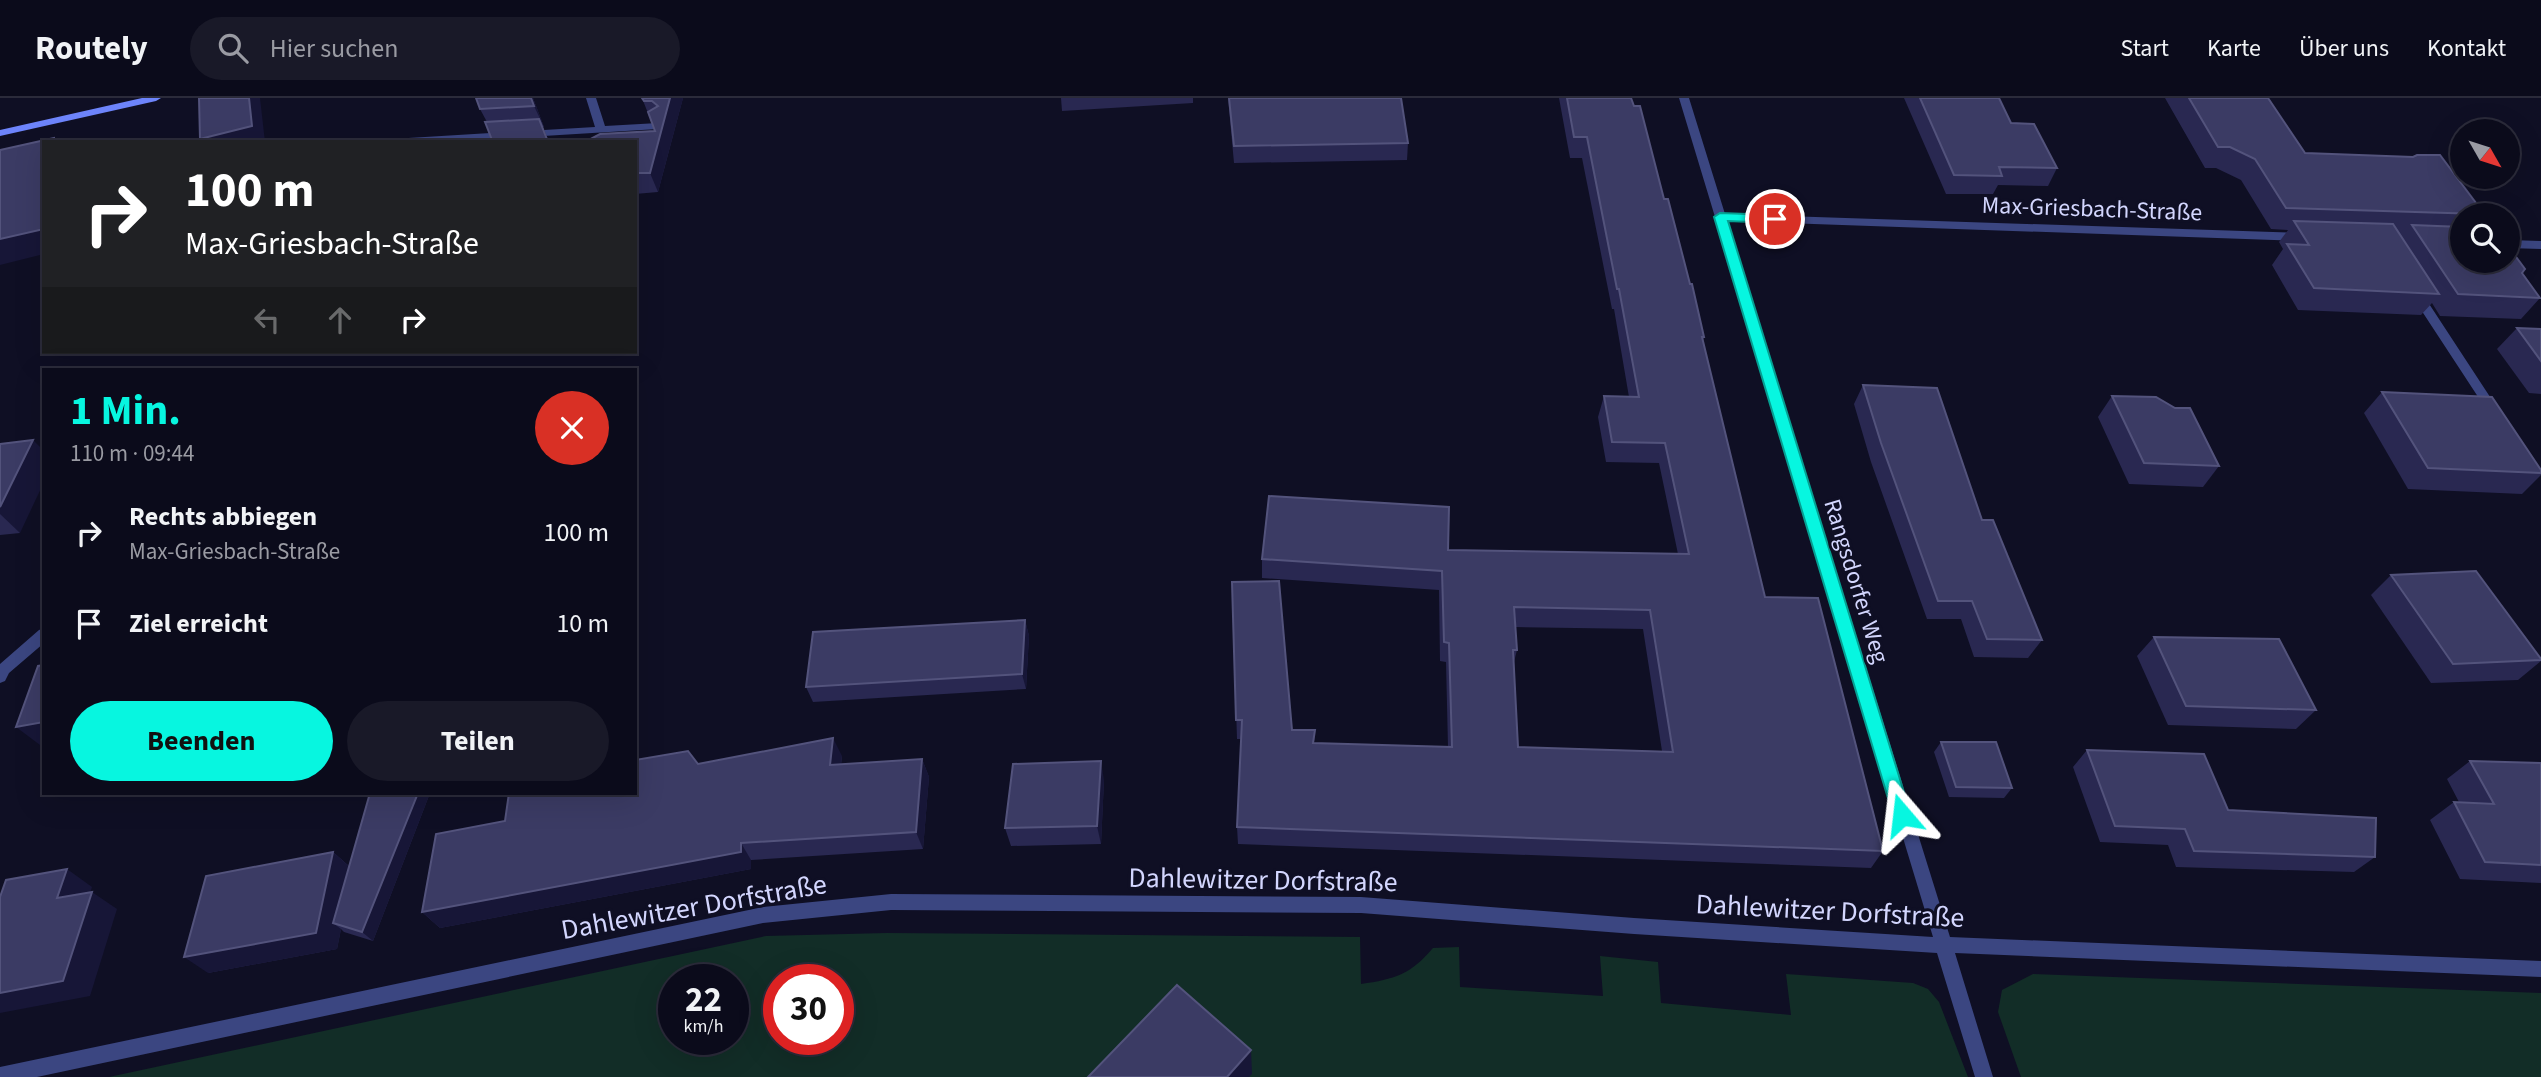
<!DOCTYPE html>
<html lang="de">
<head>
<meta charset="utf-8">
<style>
  body { margin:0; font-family:"Source Sans 3",sans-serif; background:#191928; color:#f1f3f6; height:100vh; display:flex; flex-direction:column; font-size:26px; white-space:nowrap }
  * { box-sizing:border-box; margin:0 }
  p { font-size:23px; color:#9a9ba3 }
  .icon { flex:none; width:38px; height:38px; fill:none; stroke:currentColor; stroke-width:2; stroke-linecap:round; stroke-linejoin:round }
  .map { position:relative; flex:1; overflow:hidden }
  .details { position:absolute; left:42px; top:270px; width:595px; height:427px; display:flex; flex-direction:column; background:#0b0b1b; border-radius:0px; box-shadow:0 7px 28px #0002,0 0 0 2px #2b2b3a }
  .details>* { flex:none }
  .top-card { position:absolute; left:42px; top:42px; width:595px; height:214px; border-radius:0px; box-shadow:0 7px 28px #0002,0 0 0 2px #2b2b3a; background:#202124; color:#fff; overflow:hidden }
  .needle { width:46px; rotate:129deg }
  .buttons { position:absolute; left:2450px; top:21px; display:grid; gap:14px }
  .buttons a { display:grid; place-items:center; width:70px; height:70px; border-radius:50%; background:#0b0b1b; box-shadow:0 7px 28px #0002,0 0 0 2px #2b2b3a; font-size:35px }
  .speed { position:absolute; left:658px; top:866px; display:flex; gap:14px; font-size:35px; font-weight:700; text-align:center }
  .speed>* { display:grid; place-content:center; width:91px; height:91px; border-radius:50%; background:#0b0b1b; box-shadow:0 7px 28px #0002,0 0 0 2px #2b2b3a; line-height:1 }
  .speed small { font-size:18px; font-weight:400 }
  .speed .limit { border:10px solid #d22; background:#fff; color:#111 }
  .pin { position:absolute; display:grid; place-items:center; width:60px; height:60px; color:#fff; margin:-30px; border:4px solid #fff; border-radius:50%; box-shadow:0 2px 7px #0007 }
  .me { position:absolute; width:77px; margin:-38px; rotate:343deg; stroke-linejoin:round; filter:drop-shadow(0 0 5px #0008) }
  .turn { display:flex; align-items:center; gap:24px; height:147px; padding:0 28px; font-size:32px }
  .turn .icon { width:91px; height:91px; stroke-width:2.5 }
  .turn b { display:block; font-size:49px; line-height:60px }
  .lanes { display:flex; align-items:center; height:66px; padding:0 28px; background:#0003; justify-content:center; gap:35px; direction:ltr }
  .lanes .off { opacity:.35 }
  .round { display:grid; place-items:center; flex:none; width:74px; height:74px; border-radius:37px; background:#191928 }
  .headline { display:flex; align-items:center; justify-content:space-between; height:119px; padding:0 28px }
  h1 { font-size:42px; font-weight:700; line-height:52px; color:#07f6e0 }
  .button { display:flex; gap:14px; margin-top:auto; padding:14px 28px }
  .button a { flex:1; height:80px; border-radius:42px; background:#07f6e0; color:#111; font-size:28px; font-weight:700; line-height:80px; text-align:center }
  .button a+a { background:#191928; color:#f1f3f6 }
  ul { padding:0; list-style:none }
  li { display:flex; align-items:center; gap:21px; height:91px; padding:0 28px }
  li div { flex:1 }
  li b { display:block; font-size:26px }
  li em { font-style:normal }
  header { display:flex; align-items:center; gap:42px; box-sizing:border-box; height:98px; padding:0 35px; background:#0b0b1b; border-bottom:2px solid #2b2b3a }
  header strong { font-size:33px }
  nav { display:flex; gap:38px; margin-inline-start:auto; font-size:24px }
  .search { width:490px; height:63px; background:#191928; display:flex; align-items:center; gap:18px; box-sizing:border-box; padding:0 24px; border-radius:38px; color:#9a9ba3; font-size:26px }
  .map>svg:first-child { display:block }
  .green { fill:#122d27; fill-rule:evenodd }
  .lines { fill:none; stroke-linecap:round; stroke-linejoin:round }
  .service { fill:#3b4681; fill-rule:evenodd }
  .minor { fill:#3b4681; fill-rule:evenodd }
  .secondary { fill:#6d84fb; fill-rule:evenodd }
  .wall { fill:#292851; fill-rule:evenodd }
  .shaded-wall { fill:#171637 }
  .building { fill:#3b3b64; stroke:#53537c; stroke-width:2; fill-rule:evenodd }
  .route { fill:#07f6e0; stroke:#05a092; stroke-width:2 }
  .labels { text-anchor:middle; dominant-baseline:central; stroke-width:6; stroke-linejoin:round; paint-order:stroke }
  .street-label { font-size:24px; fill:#d3d6fe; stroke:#0f0f24 }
  .near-street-label { font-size:28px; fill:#d3d6fe; stroke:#0f0f24 }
</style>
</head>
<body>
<header>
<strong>Routely</strong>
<div class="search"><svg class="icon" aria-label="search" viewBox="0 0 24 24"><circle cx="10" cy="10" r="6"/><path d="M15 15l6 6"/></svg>Hier suchen</div>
<nav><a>Start</a><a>Karte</a><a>Über uns</a><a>Kontakt</a></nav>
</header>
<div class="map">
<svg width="2541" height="979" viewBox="0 0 2541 979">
  <rect width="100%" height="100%" fill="#0f0f24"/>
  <g class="green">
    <path d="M 887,835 L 1360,839 L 1361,886 C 1395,881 1410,877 1433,850 L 1459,849 L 1460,889 L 1603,898 L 1600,858 L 1658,864 L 1661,905 L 1791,917 L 1786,876 L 1913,885 L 1928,891 L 1939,904 L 1968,979 L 109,979 L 766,838 ZM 674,882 L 733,882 L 733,942 L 674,942 ZM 779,882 L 838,882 L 838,942 L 779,942 Z"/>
    <path d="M 2033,876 L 2541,895 L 2541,979 L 2021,979 L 1998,914 L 2002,892 Z"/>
  </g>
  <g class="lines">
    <g class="service">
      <path d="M 2416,191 L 2420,192 L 2494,305 L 2496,308 L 2494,311 L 2486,311 L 2410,195 Z"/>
      <path d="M 44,530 L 44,545 L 9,575 L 5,583 L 0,585 L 0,566 L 39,532 Z"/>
    </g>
    <g class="minor">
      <path d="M 586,0 L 596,0 L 605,28 L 658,25 L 663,28 L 658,31 L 527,39 L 522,36 L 527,33 L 595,29 Z"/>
      <path d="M 1679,0 L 1689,0 L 1725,116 L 2303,135 L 2309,139 L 2303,143 L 1727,123 L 1950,839 L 2541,863 L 2541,879 L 1955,855 L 1993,979 L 1975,979 L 1937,855 L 1634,836 L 1361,815 L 891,812 L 763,825 L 37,979 L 0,979 L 0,969 L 763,809 L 891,796 L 1361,799 L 1634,820 L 1933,839 Z"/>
      <path d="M 507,34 L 512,37 L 511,39 L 448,44 L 387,44 L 392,41 Z"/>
      <path d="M 2508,142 L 2541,143 L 2541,151 L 2508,150 Z"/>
    </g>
    <path class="secondary" d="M 142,0 L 161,0 L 156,3 L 0,38 L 0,32 Z"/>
  </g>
  <g class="wall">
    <path d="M 533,0 L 544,29 L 543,29 L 549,44 L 461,44 L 492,42 L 487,24 L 480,11 Z"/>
    <path d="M 642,0 L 683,0 L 658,94 L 635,96 L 635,44 L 655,33 Z"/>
    <path d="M 1061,0 L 1193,0 L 1193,5 L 1062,13 Z"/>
    <path d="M 1228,0 L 1401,0 L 1408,45 L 1407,62 L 1234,65 Z"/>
    <path d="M 1559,0 L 1631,0 L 1664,101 L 1704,239 L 1703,243 L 1765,499 L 1883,753 L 1871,770 L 1238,746 L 1237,729 L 1241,641 L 1237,641 L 1232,484 L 1292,632 L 1315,632 L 1314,645 L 1448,649 L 1446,564 L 1440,563 L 1439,492 L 1262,480 L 1262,461 L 1448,452 L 1678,456 L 1659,365 L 1606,364 L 1598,319 L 1604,298 L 1629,299 L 1614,211 L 1612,211 L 1582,60 L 1570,60 ZM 1515,529 L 1643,531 L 1662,653 L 1518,649 L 1514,564 L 1517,552 Z"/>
    <path d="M 1904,0 L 1999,0 L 2011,25 L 2057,70 L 2048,88 L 1998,87 L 1993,96 L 1946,96 Z"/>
    <path d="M 2165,0 L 2268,0 L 2305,55 L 2485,117 L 2462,117 L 2462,163 L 2522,175 L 2540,200 L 2521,221 L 2440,218 L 2432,205 L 2421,217 L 2298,212 L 2272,167 L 2283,151 L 2279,144 L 2288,132 L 2271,131 L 2241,82 L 2216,70 L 2205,70 Z"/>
    <path d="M 2517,230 L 2541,231 L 2541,296 L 2529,295 L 2497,251 Z"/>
    <path d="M 1863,287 L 1982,422 L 2042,542 L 2028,560 L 1974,559 L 1961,521 L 1927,521 L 1871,364 L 1854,306 Z"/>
    <path d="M 2382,294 L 2541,372 L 2541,377 L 2522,396 L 2408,391 L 2364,315 Z"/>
    <path d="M 2112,298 L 2219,368 L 2203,389 L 2129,386 L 2098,319 Z"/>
    <path d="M 0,346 L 20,435 L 0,437 Z"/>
    <path d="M 2391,477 L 2541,561 L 2541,563 L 2518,582 L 2431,585 L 2371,497 Z"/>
    <path d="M 1025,522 L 1029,538 L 1026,591 L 813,604 L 806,589 Z"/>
    <path d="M 2154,539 L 2316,612 L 2296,631 L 2168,627 L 2137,558 Z"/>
    <path d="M 1941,644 L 2012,690 L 2004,700 L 1949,699 L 1934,654 Z"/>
    <path d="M 2087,652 L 2228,712 L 2375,759 L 2354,774 L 2176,769 L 2168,747 L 2100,744 L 2073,669 Z"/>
    <path d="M 842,658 L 841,667 L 922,661 L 929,679 L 923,751 L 751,762 L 751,771 L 440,830 L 422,814 L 505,723 L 698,666 Z"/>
    <path d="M 2470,663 L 2541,665 L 2541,785 L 2460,781 L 2430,722 L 2454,704 L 2459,704 L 2447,681 Z"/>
    <path d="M 1104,682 L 1101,746 L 1011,748 L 1005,730 Z"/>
    <path d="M 370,695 L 430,695 L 373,843 L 344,834 L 341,831 L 337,851 L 208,875 L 333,754 L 349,768 Z"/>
  </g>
  <g class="shaded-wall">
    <path d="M 249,0 L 260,0 L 265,44 L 201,44 L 200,41 Z"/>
    <path d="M 531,0 L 533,0 L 544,29 L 534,8 Z"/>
    <path d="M 670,0 L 683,0 L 658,94 L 650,75 Z"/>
    <path d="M 44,131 L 44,156 L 0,167 L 0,141 Z"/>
    <path d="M 33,342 L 44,353 L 44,384 L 20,435 L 0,416 L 0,409 Z"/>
    <path d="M 1025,522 L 1029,538 L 1026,591 L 1022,576 Z"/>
    <path d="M 44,624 L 44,647 L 40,647 L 16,629 Z"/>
    <path d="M 833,640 L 842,658 L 838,685 L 830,667 Z"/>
    <path d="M 922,661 L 929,679 L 923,751 L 916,734 Z"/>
    <path d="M 1101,663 L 1104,682 L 1101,746 L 1097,728 Z"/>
    <path d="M 418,695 L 430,695 L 373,843 L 362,834 Z"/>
    <path d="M 741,745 L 751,762 L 751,771 L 440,830 L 422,814 Z"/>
    <path d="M 333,754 L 352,771 L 333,825 L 341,831 L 337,851 L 208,875 L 184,859 Z"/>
    <path d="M 67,771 L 92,789 L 83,817 L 57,800 Z"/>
    <path d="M 92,794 L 117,811 L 90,898 L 0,915 L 0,895 Z"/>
    <path d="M 1251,952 L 1252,976 L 1249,979 L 1227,979 Z"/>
  </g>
  <g class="building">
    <path d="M 199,0 L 249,0 L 252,28 L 200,41 Z"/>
    <path d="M 476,0 L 531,0 L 534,8 L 480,11 Z"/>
    <path d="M 642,0 L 670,0 L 650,75 L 635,75 L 635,44 L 585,44 L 600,36 L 655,33 L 648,14 L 658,8 L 652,3 L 644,3 Z"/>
    <path d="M 1229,0 L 1401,0 L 1408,45 L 1234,48 Z"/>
    <path d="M 1567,0 L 1631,0 L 1634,8 L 1640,8 L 1664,101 L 1668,101 L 1690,186 L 1692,186 L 1704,239 L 1702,239 L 1765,499 L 1818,500 L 1883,753 L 1237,729 L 1242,622 L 1236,622 L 1232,484 L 1279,483 L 1292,632 L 1315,632 L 1313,645 L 1452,649 L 1449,545 L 1444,544 L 1442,473 L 1262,461 L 1269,398 L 1449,409 L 1448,452 L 1689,456 L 1665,345 L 1612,344 L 1604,298 L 1639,299 L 1619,191 L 1617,191 L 1587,39 L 1574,39 ZM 1514,509 L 1650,512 L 1673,654 L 1518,649 L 1513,552 L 1517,552 Z"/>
    <path d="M 1920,0 L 1999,0 L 2011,25 L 2034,26 L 2057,70 L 1999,69 L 2002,78 L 1954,77 Z"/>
    <path d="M 2189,0 L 2268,0 L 2305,55 L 2413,59 L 2417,57 L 2440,57 L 2485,117 L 2480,117 L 2480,116 L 2286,110 L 2255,61 L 2230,49 L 2218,49 Z"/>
    <path d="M 539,21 L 548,44 L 461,44 L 492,42 L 485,24 Z"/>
    <path d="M 54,40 L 54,44 L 44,44 L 44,131 L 0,141 L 0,52 Z"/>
    <path d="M 2294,123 L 2393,126 L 2439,196 L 2314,190 L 2287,146 L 2309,147 Z"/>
    <path d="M 2412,127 L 2462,129 L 2462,163 L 2508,163 L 2508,148 L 2525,171 L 2522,175 L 2540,200 L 2458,196 Z"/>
    <path d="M 2517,230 L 2541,231 L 2541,263 Z"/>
    <path d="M 1863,287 L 1937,290 L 1982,422 L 1993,422 L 2042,542 L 1987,541 L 1972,503 L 1938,503 L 1881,345 Z"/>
    <path d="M 2382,294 L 2492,299 L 2541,372 L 2541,375 L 2428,370 Z"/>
    <path d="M 2112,298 L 2156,299 L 2175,310 L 2190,310 L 2219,368 L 2144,365 Z"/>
    <path d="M 33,342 L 0,409 L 0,346 Z"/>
    <path d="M 2476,473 L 2541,561 L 2541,562 L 2453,566 L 2391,477 Z"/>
    <path d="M 1025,522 L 1022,576 L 806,589 L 813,534 Z"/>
    <path d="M 2154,539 L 2279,541 L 2316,612 L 2186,608 Z"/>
    <path d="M 44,567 L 44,624 L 16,629 L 38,568 Z"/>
    <path d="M 833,640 L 830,667 L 922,661 L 916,734 L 741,745 L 741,754 L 422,814 L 436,736 L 505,723 L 509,695 L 635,695 L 635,662 L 688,653 L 698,666 Z"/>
    <path d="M 1941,644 L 1996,644 L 2012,690 L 1956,689 Z"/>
    <path d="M 2087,652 L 2204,656 L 2228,712 L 2376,720 L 2375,759 L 2194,753 L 2185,731 L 2115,728 Z"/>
    <path d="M 1101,663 L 1097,728 L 1005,730 L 1013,666 Z"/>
    <path d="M 2470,663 L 2541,665 L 2541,767 L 2485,764 L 2454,704 L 2494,706 Z"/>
    <path d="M 370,695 L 418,695 L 362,834 L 333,825 Z"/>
    <path d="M 333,754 L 316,835 L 184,859 L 206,778 Z"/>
    <path d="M 67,771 L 57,800 L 92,794 L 63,883 L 0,895 L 0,799 L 6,782 Z"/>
    <path d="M 1177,887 L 1251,952 L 1227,979 L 1088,979 Z"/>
  </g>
  <path class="route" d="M 1720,115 L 1775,117 L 1781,121 L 1775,125 L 1728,123 L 1911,717 L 1908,722 L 1902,725 L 1895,722 L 1893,717 L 1714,119 Z"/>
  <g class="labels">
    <g class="street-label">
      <text transform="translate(2092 111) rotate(2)">Max-Griesbach-Straße</text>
      <text transform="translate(1856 483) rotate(73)">Rangsdorfer Weg</text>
    </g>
    <g class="near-street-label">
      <text transform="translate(1263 782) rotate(1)">Dahlewitzer Dorfstraße</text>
      <text transform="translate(694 809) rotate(-10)">Dahlewitzer Dorfstraße</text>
      <text transform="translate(1830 813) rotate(3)">Dahlewitzer Dorfstraße</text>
    </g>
  </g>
</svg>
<div class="buttons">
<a><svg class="needle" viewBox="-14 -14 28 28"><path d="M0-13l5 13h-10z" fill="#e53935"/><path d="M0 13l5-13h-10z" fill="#9a9ba3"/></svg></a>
<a><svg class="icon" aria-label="search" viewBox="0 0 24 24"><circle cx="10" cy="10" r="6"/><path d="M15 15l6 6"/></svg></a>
</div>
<div class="speed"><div>22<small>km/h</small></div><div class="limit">30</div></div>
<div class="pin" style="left:1775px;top:121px;background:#d93025"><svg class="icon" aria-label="arrive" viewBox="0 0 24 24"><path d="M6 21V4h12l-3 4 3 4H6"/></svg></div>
<svg class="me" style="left:1902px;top:717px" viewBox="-20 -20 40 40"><path d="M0-17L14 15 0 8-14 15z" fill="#07f6e0" stroke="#fff" stroke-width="4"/></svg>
<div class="top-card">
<div class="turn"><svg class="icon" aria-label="right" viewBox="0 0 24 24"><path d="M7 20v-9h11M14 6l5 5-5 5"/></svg><div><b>100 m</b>Max-Griesbach-Straße</div></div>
<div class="lanes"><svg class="icon off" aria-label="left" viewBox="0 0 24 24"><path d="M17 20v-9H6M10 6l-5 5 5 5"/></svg><svg class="icon off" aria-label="ahead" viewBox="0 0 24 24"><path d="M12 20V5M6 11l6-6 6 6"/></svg><svg class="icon" aria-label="right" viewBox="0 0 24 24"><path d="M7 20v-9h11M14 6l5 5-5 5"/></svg></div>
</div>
<section class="details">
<div class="headline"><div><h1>1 Min.</h1><p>110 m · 09:44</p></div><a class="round" style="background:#d93025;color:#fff"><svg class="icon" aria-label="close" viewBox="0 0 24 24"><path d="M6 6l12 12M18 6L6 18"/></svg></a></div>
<ul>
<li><svg class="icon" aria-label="right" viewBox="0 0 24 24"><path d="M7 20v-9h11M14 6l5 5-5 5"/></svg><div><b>Rechts abbiegen</b><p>Max-Griesbach-Straße</p></div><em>100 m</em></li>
<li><svg class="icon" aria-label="arrive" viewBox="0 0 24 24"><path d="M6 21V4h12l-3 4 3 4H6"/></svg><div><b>Ziel erreicht</b></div><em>10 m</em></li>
</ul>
<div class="button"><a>Beenden</a><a>Teilen</a></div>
</section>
</div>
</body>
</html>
